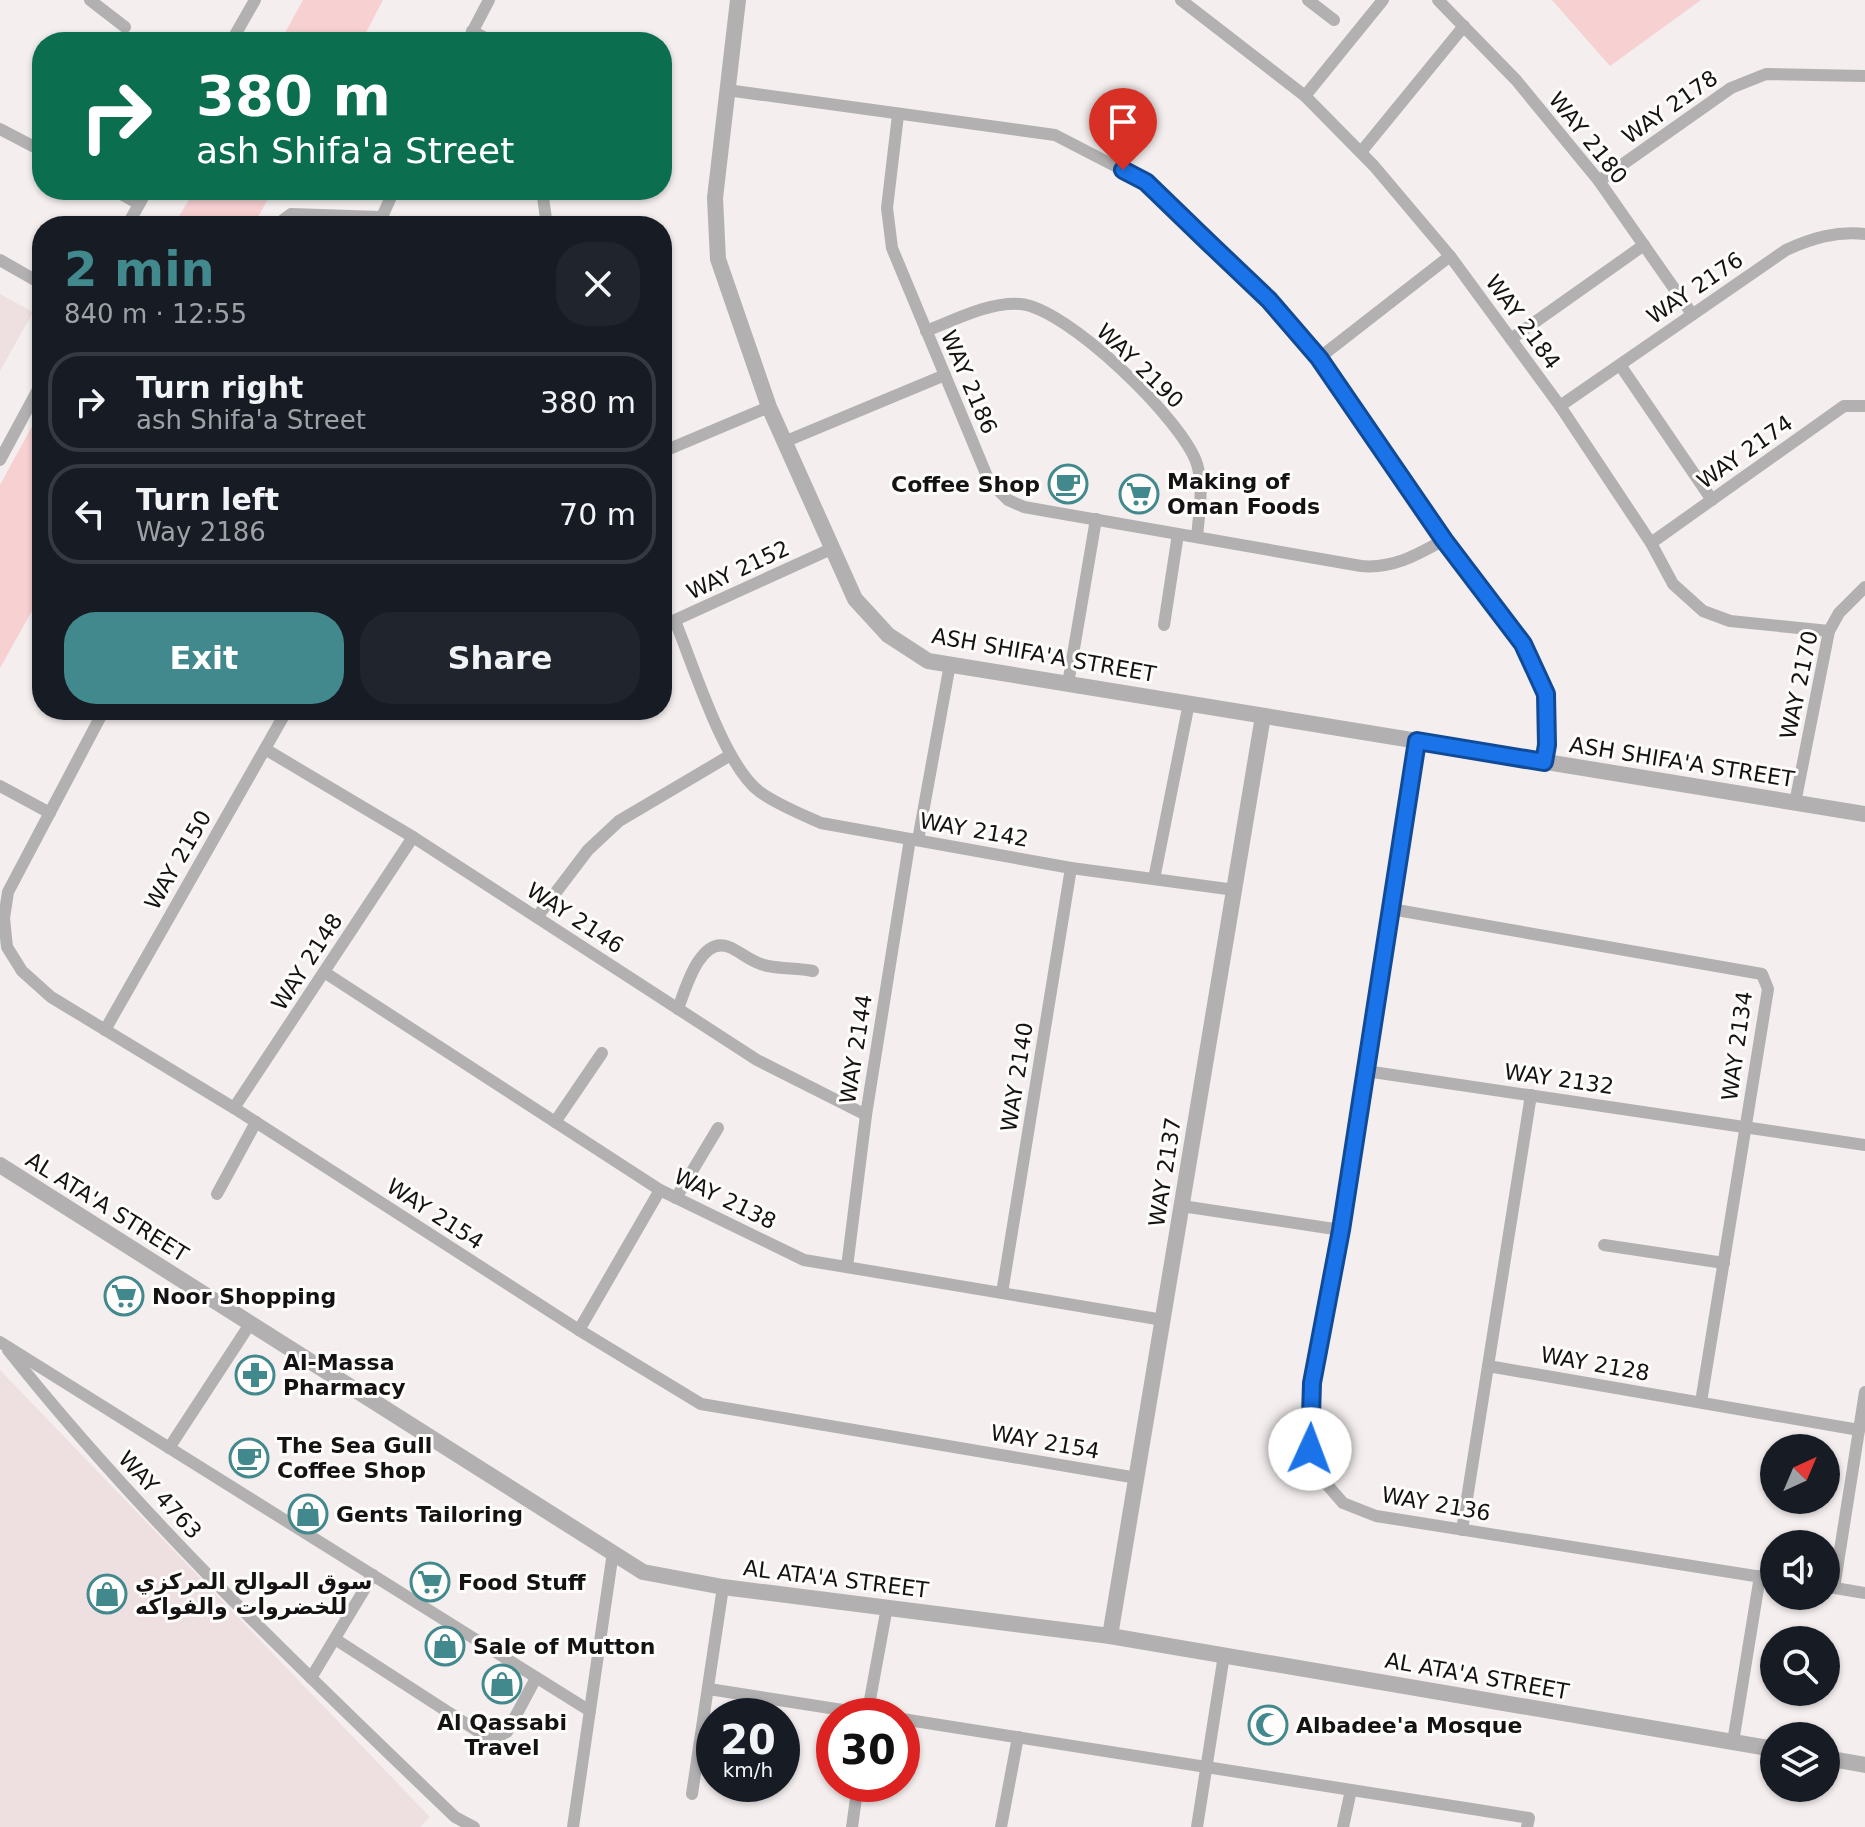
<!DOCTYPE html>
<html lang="en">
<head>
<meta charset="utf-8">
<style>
  body { margin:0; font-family:"DejaVu Sans",Vazirmatn,sans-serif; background:#20242c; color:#f1f3f6; height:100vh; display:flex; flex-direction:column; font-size:30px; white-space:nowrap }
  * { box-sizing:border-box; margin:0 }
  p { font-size:26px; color:#9ea1a6 }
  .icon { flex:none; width:44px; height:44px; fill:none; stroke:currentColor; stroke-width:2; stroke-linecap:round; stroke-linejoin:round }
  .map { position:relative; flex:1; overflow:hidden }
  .details { position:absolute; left:32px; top:216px; width:640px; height:504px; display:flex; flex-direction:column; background:#171b24; border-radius:32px; box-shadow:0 2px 6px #0004 }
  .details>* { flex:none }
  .top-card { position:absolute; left:32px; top:32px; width:640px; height:168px; border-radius:32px; box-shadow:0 2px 6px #0004; background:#0b6e4f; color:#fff; overflow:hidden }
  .needle { width:52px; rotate:44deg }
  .controls { position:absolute; left:1760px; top:1434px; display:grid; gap:16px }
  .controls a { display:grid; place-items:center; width:80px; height:80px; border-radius:50%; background:#171b24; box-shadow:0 2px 6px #0004; font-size:40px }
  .speed { position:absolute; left:696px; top:1698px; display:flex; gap:16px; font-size:40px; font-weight:700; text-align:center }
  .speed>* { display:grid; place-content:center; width:104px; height:104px; border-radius:50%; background:#171b24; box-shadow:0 2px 6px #0004; line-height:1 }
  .speed small { font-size:20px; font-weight:400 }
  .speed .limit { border:12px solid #d22; background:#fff; color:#111 }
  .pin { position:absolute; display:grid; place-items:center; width:68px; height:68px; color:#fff; margin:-82px -34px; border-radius:50% 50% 50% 0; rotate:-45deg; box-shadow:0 0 8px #0007 }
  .pin .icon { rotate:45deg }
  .me { position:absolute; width:88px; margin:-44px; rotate:2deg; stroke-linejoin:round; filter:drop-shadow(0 0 6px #0008) }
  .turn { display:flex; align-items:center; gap:28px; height:168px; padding:0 32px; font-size:36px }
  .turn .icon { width:104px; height:104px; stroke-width:2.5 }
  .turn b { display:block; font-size:56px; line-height:68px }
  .round { display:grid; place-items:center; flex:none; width:84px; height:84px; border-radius:32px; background:#20242c }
  .overview { display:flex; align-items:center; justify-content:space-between; height:136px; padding:0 32px }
  h1 { font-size:48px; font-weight:700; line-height:60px; color:#41898c }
  .action { display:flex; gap:16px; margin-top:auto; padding:16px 32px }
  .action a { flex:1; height:92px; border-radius:32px; background:#41898c; color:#fff; font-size:32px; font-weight:700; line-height:92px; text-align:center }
  .action a+a { background:#20242c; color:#f1f3f6 }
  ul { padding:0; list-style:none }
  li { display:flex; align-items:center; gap:24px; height:100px; margin:0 16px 12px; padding:0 16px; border:4px solid #363941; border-radius:32px }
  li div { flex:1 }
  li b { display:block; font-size:30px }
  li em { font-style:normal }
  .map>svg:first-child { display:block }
  .built { fill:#eedfe0 }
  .green { fill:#f7d0d2 }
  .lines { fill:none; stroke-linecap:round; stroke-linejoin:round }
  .minor { stroke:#b2b0b0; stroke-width:12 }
  .tertiary { stroke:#b2b0b0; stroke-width:16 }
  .route-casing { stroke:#114b97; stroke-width:20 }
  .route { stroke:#1a73e8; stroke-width:14 }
  .labels { text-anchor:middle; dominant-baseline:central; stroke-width:6; stroke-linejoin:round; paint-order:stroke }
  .street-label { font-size:22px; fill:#141212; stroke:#fffcfc }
  .poi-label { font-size:22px; font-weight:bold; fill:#141212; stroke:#fffcfc; text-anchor:start }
</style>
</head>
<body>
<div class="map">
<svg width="1865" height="1827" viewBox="0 0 1865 1827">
  <rect width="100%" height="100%" fill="#f4eeee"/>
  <g class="built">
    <path d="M 0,294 L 33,312 L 0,371 Z"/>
    <path d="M 0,1370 L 430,1817 L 420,1827 L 0,1827 Z"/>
  </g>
  <g class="green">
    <path d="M 303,0 L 383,0 L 361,42 L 280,42 Z"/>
    <path d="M 1552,0 L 1701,0 L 1610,66 Z"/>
    <path d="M 195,190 L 273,190 L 253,226 L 173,226 Z"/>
    <path d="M 42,408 L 42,593 L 0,668 L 0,485 Z"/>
  </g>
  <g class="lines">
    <g class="minor">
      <path d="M 90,0 L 125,27"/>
      <path d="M 1181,0 L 1305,96 L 1374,166 L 1450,256 L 1560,406 L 1651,543 L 1673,584 L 1703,611 L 1730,621 L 1829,631"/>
      <path d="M 1308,0 L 1334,20"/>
      <path d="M 1438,0 L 1516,80 L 1599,181 L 1692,314"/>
      <path d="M 472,31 L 493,42"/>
      <path d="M 231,42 L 255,0"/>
      <path d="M 467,42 L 489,0"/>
      <path d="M 727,90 L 1055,135 L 1146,182 L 1269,300 L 1319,358 L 1444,540 L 1523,644 L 1546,694 L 1547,745 L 1544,762"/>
      <path d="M 1305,96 L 1383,0"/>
      <path d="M 898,115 L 887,208 L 892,248 L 989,481 L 1008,500 L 1024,507 L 1361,566 C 1393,569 1417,555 1444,540"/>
      <path d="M 0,129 L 42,151"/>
      <path d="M 1361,152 L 1464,26"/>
      <path d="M 1599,181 L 1731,88 L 1766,74 L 1865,76"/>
      <path d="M 114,190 L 139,204"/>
      <path d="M 542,190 L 547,226"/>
      <path d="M 127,226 L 147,190"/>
      <path d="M 275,226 L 291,214 L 380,217"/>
      <path d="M 378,226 L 394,190"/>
      <path d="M 0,260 L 42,284"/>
      <path d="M 926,331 C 955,320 988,302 1020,304 C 1066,307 1183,420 1197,464 C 1204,488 1199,513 1197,537"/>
      <path d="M 1511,339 L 1644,245"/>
      <path d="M 1319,358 L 1450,256"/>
      <path d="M 1620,365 L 1712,500"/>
      <path d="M 1560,406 L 1786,250 C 1812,238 1836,231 1865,234"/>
      <path d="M 784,442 L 945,375"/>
      <path d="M 662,452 L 769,407"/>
      <path d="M 0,460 L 42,382"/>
      <path d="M 1651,543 L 1844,406 L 1865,406"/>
      <path d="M 675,621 C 693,664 724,766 760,792 C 778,805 801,814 821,823 L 1071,868 L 1235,890"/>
      <path d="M 1164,625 L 1178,534"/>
      <path d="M 662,626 L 831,549"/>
      <path d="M 1068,684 L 1096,519"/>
      <path d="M 104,710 L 8,892 L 4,918 L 7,947 L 22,971 L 51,997 L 234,1108 L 579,1330 L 701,1404 L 1137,1478"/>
      <path d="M 1417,741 L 1341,1230 L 1312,1383 L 1310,1449 L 1323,1480 L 1343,1503 L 1376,1516 L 1774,1579"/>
      <path d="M 265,749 L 413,837 L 757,1060 L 866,1115"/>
      <path d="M 0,786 L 50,813"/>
      <path d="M 1795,803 L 1829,631 L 1839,613 L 1865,587"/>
      <path d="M 918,840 L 950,664"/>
      <path d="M 1154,879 L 1189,703"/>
      <path d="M 1391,909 L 1762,974 L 1768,989 L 1701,1402"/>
      <path d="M 537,917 L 588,850 L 619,821 L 729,756"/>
      <path d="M 324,972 L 660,1190 L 804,1260 L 1163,1320"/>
      <path d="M 678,1009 C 685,990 700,935 729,947 C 742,952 751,963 768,966 C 783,969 798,968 813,971"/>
      <path d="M 105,1030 L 287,710"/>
      <path d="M 1366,1071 L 1865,1145"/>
      <path d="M 234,1108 L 413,837"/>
      <path d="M 555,1122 L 602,1053"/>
      <path d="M 217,1194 L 256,1122"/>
      <path d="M 676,1198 L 718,1128"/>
      <path d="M 1182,1206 L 1341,1230"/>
      <path d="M 1604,1245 L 1724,1263"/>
      <path d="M 847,1267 L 866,1115 L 910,839"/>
      <path d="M 1002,1293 L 1071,868"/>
      <path d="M 579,1330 L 660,1190"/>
      <path d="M 0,1342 L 590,1711"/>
      <path d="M 8,1350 C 142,1519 300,1668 455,1817 L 474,1827"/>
      <path d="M 1488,1366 L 1531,1095"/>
      <path d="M 169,1448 L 250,1324"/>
      <path d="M 1462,1530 L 1488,1366 L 1859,1430"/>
      <path d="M 1829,1587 L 1865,1593"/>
      <path d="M 1834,1588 L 1865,1392"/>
      <path d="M 335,1639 L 482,1734 L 493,1739 L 507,1732 L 536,1678"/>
      <path d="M 311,1678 L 373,1575"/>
      <path d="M 709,1689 L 881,1716"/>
      <path d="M 867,1716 L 887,1607"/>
      <path d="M 902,1719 L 1529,1818 L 1527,1827"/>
      <path d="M 1733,1742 L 1760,1576"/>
      <path d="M 692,1794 L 723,1587"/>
      <path d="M 573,1827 L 613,1552"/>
      <path d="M 852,1827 L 858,1784"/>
      <path d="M 1001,1827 L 1018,1737"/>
      <path d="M 1197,1827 L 1224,1655"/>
      <path d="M 1343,1827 L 1351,1790"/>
    </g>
    <g class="tertiary">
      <path d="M 738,0 L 715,198 L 718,259 L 769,407 L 855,599 L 888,635 L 928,661 L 1865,814"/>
      <path d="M 0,1165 L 643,1572 L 723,1587 L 1110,1636 L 1774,1749"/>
      <path d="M 1110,1636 L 1263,716"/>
      <path d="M 1826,1758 L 1865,1765"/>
    </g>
  </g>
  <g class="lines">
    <defs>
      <path id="route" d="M 1123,170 L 1146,182 L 1207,241 L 1269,300 L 1319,358 L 1444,540 L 1523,644 L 1546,694 L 1547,745 L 1544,762 L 1417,741 L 1341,1230 L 1312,1383 L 1310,1449"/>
    </defs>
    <use href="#route" class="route-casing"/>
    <use href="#route" class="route"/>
  </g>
  <defs>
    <symbol id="cafe-ring" viewBox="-11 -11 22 22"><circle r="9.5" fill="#fffcfc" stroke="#41898c" stroke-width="1.5"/><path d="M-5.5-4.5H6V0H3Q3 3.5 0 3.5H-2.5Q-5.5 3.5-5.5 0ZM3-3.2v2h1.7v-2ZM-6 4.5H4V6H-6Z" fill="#41898c"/></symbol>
    <symbol id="supermarket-ring" viewBox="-11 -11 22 22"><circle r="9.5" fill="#fffcfc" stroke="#41898c" stroke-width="1.5"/><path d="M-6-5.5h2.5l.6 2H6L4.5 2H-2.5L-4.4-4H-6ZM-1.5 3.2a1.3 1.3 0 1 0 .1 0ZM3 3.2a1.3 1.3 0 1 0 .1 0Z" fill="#41898c"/></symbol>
    <symbol id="pharmacy-ring" viewBox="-11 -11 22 22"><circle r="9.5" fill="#fffcfc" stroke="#41898c" stroke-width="1.5"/><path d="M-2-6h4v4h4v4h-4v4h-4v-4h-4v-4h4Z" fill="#41898c"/></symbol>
    <symbol id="shop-ring" viewBox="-11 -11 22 22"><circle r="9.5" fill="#fffcfc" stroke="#41898c" stroke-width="1.5"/><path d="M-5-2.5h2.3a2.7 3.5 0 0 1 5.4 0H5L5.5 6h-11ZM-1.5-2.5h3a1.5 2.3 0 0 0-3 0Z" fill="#41898c"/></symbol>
    <symbol id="mosque-ring" viewBox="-11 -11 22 22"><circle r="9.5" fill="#fffcfc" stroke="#41898c" stroke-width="1.5"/><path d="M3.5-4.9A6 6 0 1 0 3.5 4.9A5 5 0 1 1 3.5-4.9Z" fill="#41898c"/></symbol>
  </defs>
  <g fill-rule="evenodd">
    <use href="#cafe-ring" x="1046" y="462" width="44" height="44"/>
    <use href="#supermarket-ring" x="1117" y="472" width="44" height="44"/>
    <use href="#supermarket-ring" x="102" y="1274" width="44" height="44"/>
    <use href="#pharmacy-ring" x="233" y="1353" width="44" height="44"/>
    <use href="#cafe-ring" x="227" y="1436" width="44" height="44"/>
    <use href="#shop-ring" x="286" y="1492" width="44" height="44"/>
    <use href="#supermarket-ring" x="408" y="1560" width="44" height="44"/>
    <use href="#shop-ring" x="85" y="1572" width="44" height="44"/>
    <use href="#shop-ring" x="423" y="1624" width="44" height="44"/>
    <use href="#shop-ring" x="480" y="1662" width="44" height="44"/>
    <use href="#mosque-ring" x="1246" y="1703" width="44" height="44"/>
  </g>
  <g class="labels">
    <g class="street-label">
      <text transform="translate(1670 107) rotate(-35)">WAY 2178</text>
      <text transform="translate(1588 138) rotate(51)">WAY 2180</text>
      <text transform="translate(1695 288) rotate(-34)">WAY 2176</text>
      <text transform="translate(1523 322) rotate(54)">WAY 2184</text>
      <text transform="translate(1140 366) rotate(44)">WAY 2190</text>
      <text transform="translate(969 382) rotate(67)">WAY 2186</text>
      <text transform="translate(1745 452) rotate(-35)">WAY 2174</text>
      <text transform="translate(738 570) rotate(-25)">WAY 2152</text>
      <text transform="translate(1044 655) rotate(10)">ASH SHIFA'A STREET</text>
      <text transform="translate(1799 685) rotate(-78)">WAY 2170</text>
      <text transform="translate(1682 762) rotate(9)">ASH SHIFA'A STREET</text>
      <text transform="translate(974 830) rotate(10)">WAY 2142</text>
      <text transform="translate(178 860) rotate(-60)">WAY 2150</text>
      <text transform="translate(575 918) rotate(33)">WAY 2146</text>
      <text transform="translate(307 962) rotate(-57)">WAY 2148</text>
      <text transform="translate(1737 1046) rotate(-82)">WAY 2134</text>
      <text transform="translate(856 1049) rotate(-81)">WAY 2144</text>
      <text transform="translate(1017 1077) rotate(-81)">WAY 2140</text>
      <text transform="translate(1559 1079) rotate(8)">WAY 2132</text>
      <text transform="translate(1165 1172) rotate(-81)">WAY 2137</text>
      <text transform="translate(725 1199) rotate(26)">WAY 2138</text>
      <text transform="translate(107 1207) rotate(32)">AL ATA'A STREET</text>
      <text transform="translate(435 1214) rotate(33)">WAY 2154</text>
      <text transform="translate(1595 1364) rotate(10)">WAY 2128</text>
      <text transform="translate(1045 1442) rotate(10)">WAY 2154</text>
      <text transform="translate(160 1495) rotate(47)">WAY 4763</text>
      <text transform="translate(1436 1504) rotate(10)">WAY 2136</text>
      <text transform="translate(836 1579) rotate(7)">AL ATA'A STREET</text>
      <text transform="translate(1477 1676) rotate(10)">AL ATA'A STREET</text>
    </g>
    <g class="poi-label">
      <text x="1167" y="481">Making of<tspan x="1167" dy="25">Oman Foods</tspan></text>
      <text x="1040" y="484" text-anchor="end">Coffee Shop</text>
      <text x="152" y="1296">Noor Shopping</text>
      <text x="283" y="1362">Al-Massa<tspan x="283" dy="25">Pharmacy</tspan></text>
      <text x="277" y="1445">The Sea Gull<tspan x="277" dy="25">Coffee Shop</tspan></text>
      <text x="336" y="1514">Gents Tailoring</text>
      <text x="135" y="1581">سوق الموالح المركزي<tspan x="135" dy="25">للخضروات والفواكه</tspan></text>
      <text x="458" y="1582">Food Stuff</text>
      <text x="473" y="1646">Sale of Mutton</text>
      <text x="502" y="1722" text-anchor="middle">Al Qassabi<tspan x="502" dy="25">Travel</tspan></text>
      <text x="1296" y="1725">Albadee'a Mosque</text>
    </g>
  </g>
</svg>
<div class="controls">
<a><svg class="needle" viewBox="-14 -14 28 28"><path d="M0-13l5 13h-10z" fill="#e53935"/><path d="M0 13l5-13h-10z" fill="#9ea1a6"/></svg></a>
<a><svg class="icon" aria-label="sound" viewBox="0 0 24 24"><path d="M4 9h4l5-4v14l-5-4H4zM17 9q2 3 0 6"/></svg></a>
<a><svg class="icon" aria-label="search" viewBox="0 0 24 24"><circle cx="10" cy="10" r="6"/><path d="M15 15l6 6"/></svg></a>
<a><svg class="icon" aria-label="layers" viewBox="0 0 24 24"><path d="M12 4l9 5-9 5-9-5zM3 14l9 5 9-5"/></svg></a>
</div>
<div class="speed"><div>20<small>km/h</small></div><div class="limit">30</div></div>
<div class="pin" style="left:1123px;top:170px;background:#d93025"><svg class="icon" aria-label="arrive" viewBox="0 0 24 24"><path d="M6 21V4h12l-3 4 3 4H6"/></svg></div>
<svg class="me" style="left:1310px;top:1449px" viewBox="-20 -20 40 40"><circle r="19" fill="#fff"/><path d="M0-13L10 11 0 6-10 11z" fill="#1a73e8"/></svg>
<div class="top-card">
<div class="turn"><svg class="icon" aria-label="right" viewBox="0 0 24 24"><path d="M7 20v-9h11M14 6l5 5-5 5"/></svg><div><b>380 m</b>ash Shifa'a Street</div></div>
</div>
<section class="details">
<div class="overview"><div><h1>2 min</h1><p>840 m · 12:55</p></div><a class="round"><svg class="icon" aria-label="close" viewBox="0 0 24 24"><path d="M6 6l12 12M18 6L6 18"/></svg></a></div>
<ul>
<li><svg class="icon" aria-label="right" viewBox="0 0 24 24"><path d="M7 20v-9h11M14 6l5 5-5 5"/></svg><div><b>Turn right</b><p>ash Shifa'a Street</p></div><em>380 m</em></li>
<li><svg class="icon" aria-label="left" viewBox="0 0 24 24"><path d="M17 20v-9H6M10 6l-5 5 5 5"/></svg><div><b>Turn left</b><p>Way 2186</p></div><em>70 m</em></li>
</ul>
<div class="action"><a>Exit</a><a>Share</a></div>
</section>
</div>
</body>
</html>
